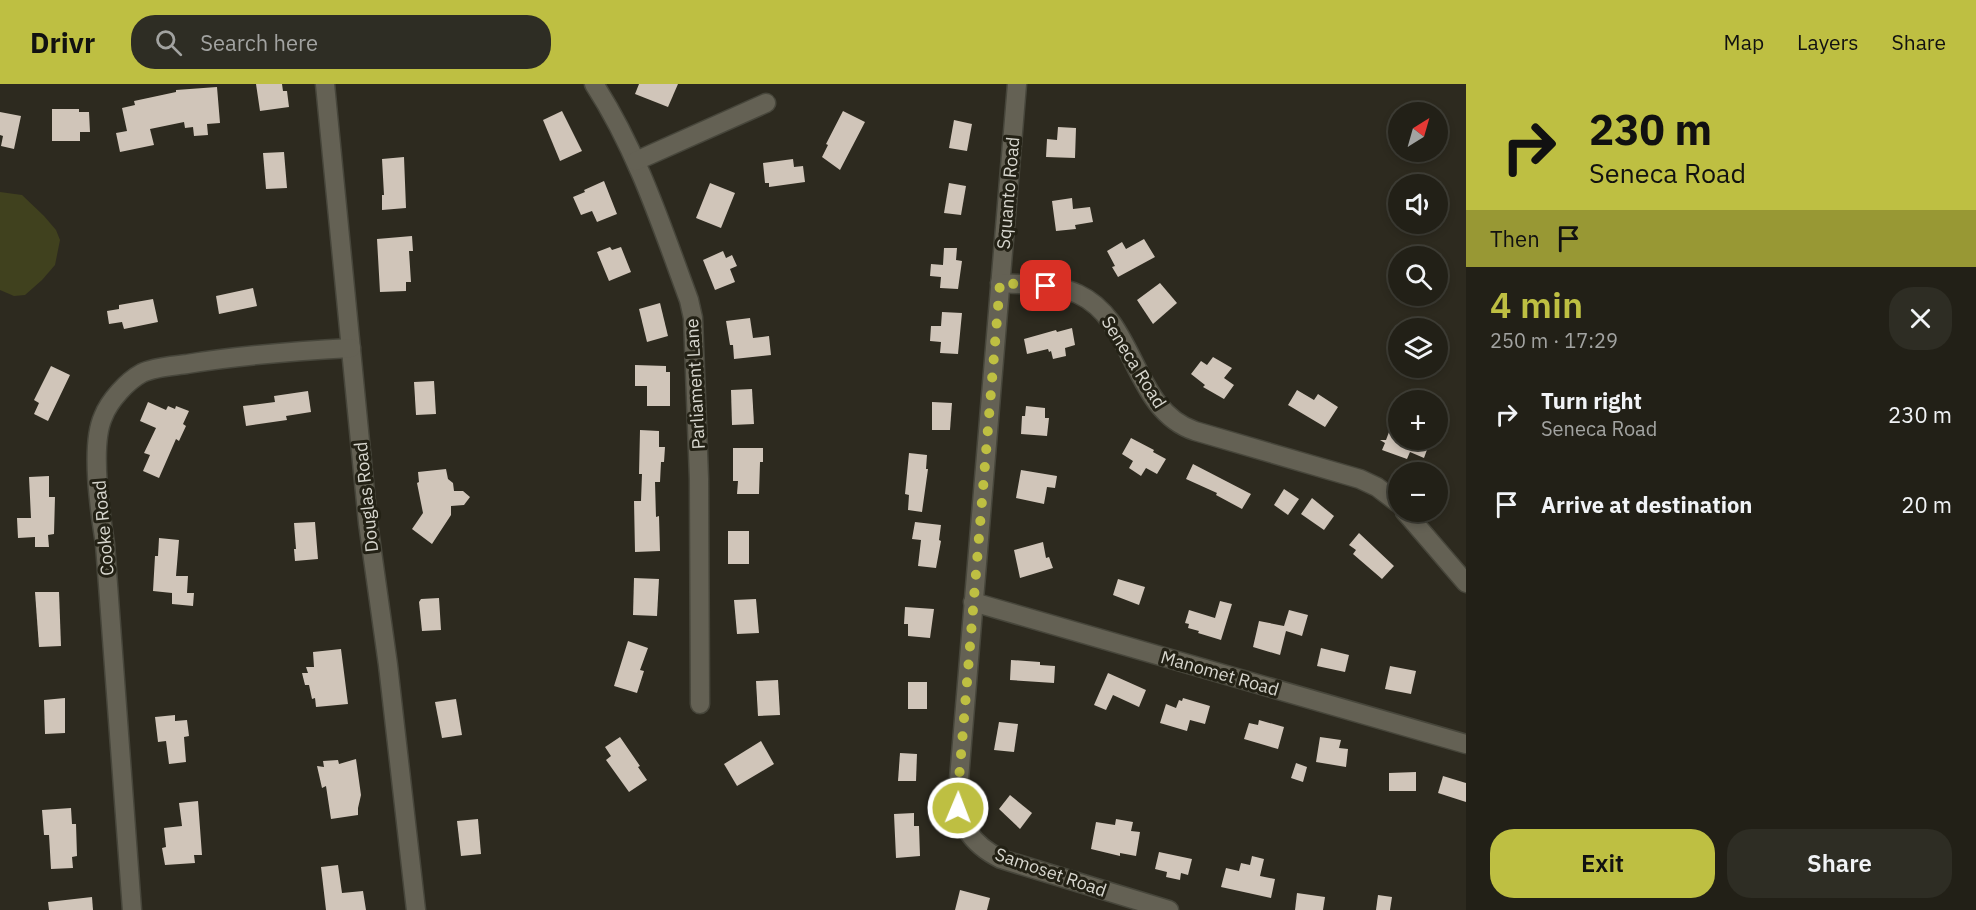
<!DOCTYPE html>
<html lang="en">
<head>
<meta charset="utf-8">
<style>
  body { margin:0; font-family:"IBM Plex Sans",sans-serif; background:#2e2d24; color:#f1f3f6; height:100vh; display:flex; flex-direction:column; font-size:22px; white-space:nowrap }
  * { box-sizing:border-box; margin:0 }
  p { font-size:20px; color:#a2a3a1 }
  .icon { flex:none; width:33px; height:33px; fill:none; stroke:currentColor; stroke-width:2; stroke-linecap:round; stroke-linejoin:round }
  .map { position:relative; flex:1; overflow:hidden }
  .details { display:flex; flex-direction:column; background:#222017; width:510px }
  .details>* { flex:none }
  .hud { background:#bebf42; color:#111; overflow:hidden }
  .needle { width:39px; rotate:37deg }
  .controls { position:absolute; left:1388px; top:18px; display:grid; gap:12px }
  .controls a { display:grid; place-items:center; width:60px; height:60px; border-radius:50%; background:#222017; box-shadow:0 3px 9px #0003,0 0 0 2px #3f3e36; font-size:30px }
  .pin { position:absolute; display:grid; place-items:center; width:51px; height:51px; color:#fff; margin:-26px; border-radius:12px; box-shadow:0 3px 9px #0006 }
  .me { position:absolute; width:66px; margin:-33px; rotate:1deg; stroke-linejoin:round; filter:drop-shadow(0 0 4px #0008) }
  .turn { display:flex; align-items:center; gap:21px; height:126px; padding:0 24px; font-size:27px }
  .turn .icon { width:78px; height:78px; stroke-width:2.5 }
  .turn b { display:block; font-size:42px; line-height:51px }
  .then { display:flex; align-items:center; height:57px; padding:0 24px; background:#0003; gap:12px; font-size:22px }
  .round { display:grid; place-items:center; flex:none; width:63px; height:63px; border-radius:24px; background:#2e2d24 }
  .summary { display:flex; align-items:center; justify-content:space-between; height:102px; padding:0 24px }
  h1 { font-size:36px; font-weight:600; line-height:45px; color:#bebf42 }
  .action { display:flex; gap:12px; margin-top:auto; padding:12px 24px }
  .action a { flex:1; height:69px; border-radius:24px; background:#bebf42; color:#111; font-size:24px; font-weight:600; line-height:69px; text-align:center }
  .action a+a { background:#2e2d24; color:#f1f3f6 }
  ul { padding:0; list-style:none }
  li { display:flex; align-items:center; gap:18px; height:90px; padding:0 24px }
  li div { flex:1 }
  li b { display:block; font-size:22px }
  li em { font-style:normal }
  header { display:flex; align-items:center; gap:36px; box-sizing:border-box; height:84px; padding:0 30px; background:#bebf42; color:#111 }
  header strong { font-size:28px }
  nav { display:flex; gap:33px; margin-inline-start:auto; font-size:21px }
  .search { width:420px; height:54px; background:#2e2d24; display:flex; align-items:center; gap:15px; box-sizing:border-box; padding:0 21px; border-radius:24px; color:#a2a3a1; font-size:22px }
  main { display:flex; flex:1; min-height:0 }
  .map>svg:first-child { display:block }
  .green { fill:#40411e }
  .building { fill:#d0c5b9 }
  .lines { fill:none; stroke-linecap:round; stroke-linejoin:round }
  .minor-casing { stroke:#47463b; stroke-width:21 }
  .minor { stroke:#646154; stroke-width:18 }
  .route { stroke:#bebf42; stroke-width:10; stroke-dasharray:0 18 }
  .labels { text-anchor:middle; dominant-baseline:central; stroke-width:6; stroke-linejoin:round; paint-order:stroke }
  .street-label { font-size:18px; fill:#d7d6ce; stroke:#232115 }
</style>
</head>
<body>
<header>
<strong>Drivr</strong>
<div class="search"><svg class="icon" aria-label="search" viewBox="0 0 24 24"><circle cx="10" cy="10" r="6"/><path d="M15 15l6 6"/></svg>Search here</div>
<nav><a>Map</a><a>Layers</a><a>Share</a></nav>
</header>
<main>
<div class="map">
<svg width="1466" height="826" viewBox="0 0 1466 826">
  <rect width="100%" height="100%" fill="#2d2a1f"/>
  <path class="green" d="M 0,108 L 22,111 L 44,132 L 56,146 L 60,156 L 55,181 L 42,196 L 25,211 L 14,212 L 0,206 Z"/>
  <g class="building">
    <path d="M 256,0 L 282,0 L 283,7 L 287,7 L 289,23 L 260,27 Z"/>
    <path d="M 639,0 L 678,0 L 668,23 L 635,10 Z"/>
    <path d="M 217,3 L 220,39 L 207,40 L 208,51 L 194,52 L 193,43 L 185,44 L 184,38 L 150,45 L 154,61 L 120,68 L 116,49 L 127,47 L 122,24 L 135,21 L 134,17 L 176,8 L 176,6 Z"/>
    <path d="M 52,25 L 79,25 L 79,28 L 89,28 L 90,48 L 80,48 L 80,57 L 52,57 Z"/>
    <path d="M 562,27 L 582,67 L 560,77 L 543,36 Z"/>
    <path d="M 843,27 L 865,38 L 840,86 L 822,73 L 828,61 L 826,60 Z"/>
    <path d="M 0,28 L 21,32 L 14,65 L 1,62 L 3,52 L 0,51 Z"/>
    <path d="M 954,36 L 972,40 L 967,67 L 949,64 Z"/>
    <path d="M 1058,43 L 1076,44 L 1075,74 L 1046,73 L 1047,55 L 1057,56 Z"/>
    <path d="M 284,68 L 287,104 L 266,105 L 263,69 Z"/>
    <path d="M 404,73 L 406,124 L 382,126 L 382,111 L 384,111 L 382,75 Z"/>
    <path d="M 793,75 L 794,83 L 803,82 L 805,98 L 769,103 L 769,99 L 765,99 L 763,79 Z"/>
    <path d="M 604,97 L 617,130 L 597,138 L 592,127 L 581,131 L 573,113 L 585,108 L 584,106 Z"/>
    <path d="M 710,99 L 735,109 L 721,144 L 696,134 Z"/>
    <path d="M 949,99 L 966,102 L 961,131 L 944,129 Z"/>
    <path d="M 1072,114 L 1073,125 L 1090,123 L 1093,138 L 1075,141 L 1076,145 L 1056,147 L 1052,117 Z"/>
    <path d="M 412,152 L 413,167 L 409,167 L 411,198 L 406,198 L 406,207 L 380,208 L 377,155 Z"/>
    <path d="M 1144,155 L 1155,173 L 1118,193 L 1112,183 L 1115,182 L 1107,167 L 1122,158 L 1126,165 Z"/>
    <path d="M 610,163 L 612,166 L 621,163 L 631,188 L 609,197 L 597,168 Z"/>
    <path d="M 944,164 L 957,164 L 956,176 L 962,177 L 958,205 L 940,204 L 941,193 L 930,192 L 931,180 L 943,181 Z"/>
    <path d="M 723,167 L 726,174 L 732,171 L 737,182 L 730,185 L 735,198 L 715,206 L 703,176 Z"/>
    <path d="M 1160,199 L 1177,219 L 1153,240 L 1137,216 Z"/>
    <path d="M 253,204 L 257,222 L 219,230 L 216,212 Z"/>
    <path d="M 153,215 L 158,238 L 124,245 L 122,238 L 109,240 L 107,227 L 119,225 L 119,221 Z"/>
    <path d="M 660,219 L 668,252 L 647,258 L 639,225 Z"/>
    <path d="M 942,228 L 962,229 L 958,270 L 940,269 L 941,258 L 930,257 L 931,242 L 941,242 Z"/>
    <path d="M 750,234 L 753,254 L 769,252 L 771,271 L 734,275 L 733,261 L 730,261 L 726,237 Z"/>
    <path d="M 1072,244 L 1075,261 L 1065,264 L 1066,272 L 1053,275 L 1051,267 L 1049,268 L 1048,265 L 1027,270 L 1024,255 L 1056,246 L 1057,248 Z"/>
    <path d="M 1213,273 L 1232,284 L 1224,294 L 1234,301 L 1224,315 L 1203,303 L 1205,301 L 1191,290 L 1201,277 L 1207,281 Z"/>
    <path d="M 635,281 L 666,282 L 666,288 L 670,288 L 670,322 L 647,322 L 647,302 L 635,302 Z"/>
    <path d="M 51,282 L 70,291 L 48,337 L 34,330 L 39,319 L 34,316 Z"/>
    <path d="M 434,297 L 436,330 L 416,331 L 414,298 Z"/>
    <path d="M 752,305 L 754,340 L 732,341 L 731,306 Z"/>
    <path d="M 1297,306 L 1314,316 L 1318,310 L 1338,323 L 1325,343 L 1288,321 Z"/>
    <path d="M 308,307 L 311,328 L 286,332 L 287,336 L 246,342 L 243,322 L 275,318 L 274,312 Z"/>
    <path d="M 148,318 L 166,326 L 168,322 L 175,325 L 176,322 L 189,327 L 183,340 L 186,342 L 179,357 L 176,355 L 159,394 L 143,387 L 150,371 L 144,369 L 156,344 L 140,337 Z"/>
    <path d="M 932,318 L 952,319 L 950,346 L 932,346 Z"/>
    <path d="M 1026,322 L 1045,324 L 1045,334 L 1049,334 L 1047,352 L 1021,350 L 1022,332 L 1025,332 Z"/>
    <path d="M 640,346 L 659,347 L 659,363 L 665,363 L 664,378 L 661,378 L 660,398 L 655,398 L 656,433 L 659,432 L 660,467 L 635,468 L 634,417 L 641,417 L 642,390 L 639,390 Z"/>
    <path d="M 1389,348 L 1398,352 L 1398,356 L 1415,356 L 1415,357 L 1428,363 L 1424,374 L 1410,368 L 1407,375 L 1382,366 L 1385,359 L 1380,356 L 1386,356 Z"/>
    <path d="M 1131,354 L 1154,366 L 1153,368 L 1166,375 L 1157,390 L 1146,384 L 1141,392 L 1129,384 L 1133,377 L 1122,370 Z"/>
    <path d="M 733,364 L 763,364 L 763,378 L 760,378 L 759,410 L 737,410 L 738,397 L 733,397 Z"/>
    <path d="M 909,369 L 927,371 L 926,385 L 928,385 L 922,428 L 908,426 L 909,411 L 905,410 Z"/>
    <path d="M 1193,380 L 1251,410 L 1242,425 L 1216,411 L 1217,409 L 1186,395 Z"/>
    <path d="M 446,385 L 448,395 L 453,399 L 454,407 L 463,407 L 470,413 L 464,421 L 451,422 L 451,431 L 432,460 L 412,445 L 423,429 L 417,399 L 419,398 L 418,388 Z"/>
    <path d="M 1021,386 L 1057,392 L 1055,404 L 1047,403 L 1044,420 L 1016,414 Z"/>
    <path d="M 49,392 L 49,413 L 55,413 L 54,450 L 48,451 L 49,463 L 35,463 L 35,453 L 18,454 L 17,434 L 31,434 L 29,393 Z"/>
    <path d="M 1284,405 L 1299,415 L 1288,431 L 1274,421 Z"/>
    <path d="M 1312,414 L 1334,432 L 1324,446 L 1301,430 Z"/>
    <path d="M 315,438 L 318,475 L 295,477 L 294,465 L 296,465 L 294,439 Z"/>
    <path d="M 915,438 L 941,441 L 939,456 L 941,457 L 936,484 L 918,482 L 921,456 L 912,455 Z"/>
    <rect x="728" y="447" width="21" height="33"/>
    <path d="M 1359,449 L 1394,482 L 1382,495 L 1353,470 L 1356,466 L 1349,461 Z"/>
    <path d="M 159,454 L 179,456 L 176,492 L 188,492 L 187,509 L 194,509 L 193,522 L 172,520 L 172,509 L 153,507 L 155,472 L 158,472 Z"/>
    <path d="M 1043,458 L 1046,474 L 1049,473 L 1053,484 L 1020,494 L 1014,466 Z"/>
    <path d="M 634,494 L 659,495 L 657,532 L 633,531 Z"/>
    <path d="M 1118,495 L 1145,503 L 1139,521 L 1113,511 Z"/>
    <path d="M 35,508 L 59,508 L 61,562 L 39,563 Z"/>
    <path d="M 439,514 L 441,546 L 422,547 L 419,518 L 421,515 Z"/>
    <path d="M 756,515 L 759,549 L 737,550 L 734,516 Z"/>
    <path d="M 1220,517 L 1232,520 L 1221,556 L 1198,549 L 1199,547 L 1188,544 L 1189,540 L 1185,539 L 1189,526 L 1215,534 Z"/>
    <path d="M 905,523 L 934,525 L 930,554 L 908,552 L 908,540 L 904,540 Z"/>
    <path d="M 1289,526 L 1308,531 L 1302,552 L 1286,547 L 1280,571 L 1253,563 L 1259,537 L 1284,542 Z"/>
    <path d="M 628,557 L 648,564 L 640,586 L 644,587 L 637,609 L 614,602 Z"/>
    <path d="M 1321,564 L 1349,571 L 1345,588 L 1317,582 Z"/>
    <path d="M 341,565 L 348,620 L 316,623 L 315,614 L 312,615 L 309,601 L 305,601 L 302,589 L 308,589 L 306,583 L 314,583 L 313,568 Z"/>
    <path d="M 1011,576 L 1040,578 L 1040,581 L 1055,582 L 1054,599 L 1010,596 Z"/>
    <path d="M 1390,582 L 1416,587 L 1411,610 L 1385,605 Z"/>
    <path d="M 1108,589 L 1146,606 L 1139,623 L 1113,611 L 1106,626 L 1094,621 Z"/>
    <path d="M 778,596 L 780,631 L 758,632 L 756,597 Z"/>
    <rect x="908" y="598" width="19" height="27"/>
    <path d="M 65,614 L 65,649 L 45,650 L 44,616 Z"/>
    <path d="M 1183,614 L 1210,622 L 1205,640 L 1190,636 L 1187,647 L 1160,639 L 1166,620 L 1176,624 L 1179,616 L 1182,617 Z"/>
    <path d="M 456,615 L 462,651 L 442,654 L 435,618 Z"/>
    <path d="M 175,631 L 175,637 L 187,636 L 189,652 L 184,653 L 186,678 L 169,680 L 166,657 L 158,658 L 155,633 Z"/>
    <path d="M 1259,636 L 1284,643 L 1278,665 L 1244,655 L 1249,639 L 1258,641 Z"/>
    <path d="M 999,638 L 1018,640 L 1014,668 L 994,666 Z"/>
    <path d="M 620,653 L 640,682 L 638,683 L 647,696 L 629,708 L 606,676 L 611,672 L 605,663 Z"/>
    <path d="M 1320,653 L 1341,656 L 1339,664 L 1348,665 L 1346,683 L 1316,678 Z"/>
    <path d="M 761,657 L 774,680 L 737,702 L 724,680 Z"/>
    <path d="M 900,669 L 917,670 L 916,697 L 898,697 Z"/>
    <path d="M 356,675 L 361,711 L 358,724 L 358,731 L 331,735 L 326,702 L 322,704 L 317,682 L 324,683 L 323,677 L 338,676 L 339,680 Z"/>
    <path d="M 1296,679 L 1307,683 L 1303,698 L 1291,694 Z"/>
    <path d="M 1416,688 L 1416,707 L 1389,707 L 1389,689 Z"/>
    <path d="M 1443,692 L 1466,699 L 1466,718 L 1438,709 Z"/>
    <path d="M 1010,711 L 1032,729 L 1020,745 L 999,725 Z"/>
    <path d="M 198,717 L 202,771 L 194,771 L 195,779 L 165,781 L 162,764 L 166,763 L 164,744 L 182,742 L 179,719 Z"/>
    <path d="M 71,724 L 72,740 L 76,740 L 77,772 L 72,773 L 73,784 L 51,785 L 49,751 L 44,751 L 42,726 Z"/>
    <path d="M 914,729 L 914,742 L 919,742 L 920,772 L 896,774 L 894,730 Z"/>
    <path d="M 478,735 L 481,770 L 461,772 L 457,737 Z"/>
    <path d="M 1116,735 L 1133,738 L 1131,747 L 1140,748 L 1136,772 L 1120,769 L 1120,772 L 1091,765 L 1096,738 L 1115,741 Z"/>
    <path d="M 1159,768 L 1192,775 L 1188,791 L 1181,789 L 1180,796 L 1166,793 L 1167,788 L 1155,785 Z"/>
    <path d="M 1252,772 L 1264,775 L 1260,792 L 1275,795 L 1271,814 L 1221,803 L 1226,784 L 1239,787 L 1241,779 L 1250,781 Z"/>
    <path d="M 338,781 L 342,809 L 363,807 L 366,826 L 326,826 L 321,783 Z"/>
    <path d="M 960,806 L 990,814 L 987,826 L 955,826 Z"/>
    <path d="M 1297,809 L 1325,813 L 1323,826 L 1295,826 Z"/>
    <path d="M 1378,811 L 1392,813 L 1390,826 L 1376,826 Z"/>
    <path d="M 92,813 L 93,826 L 49,826 L 48,818 Z"/>
  </g>
  <g class="lines">
    <defs>
      <g id="minor">
        <path d="M 325,0 L 368,439 L 388,581 L 416,826"/>
        <path d="M 594,0 C 637,66 662,143 689,216 L 693,234 L 699,395 L 700,620"/>
        <path d="M 1017,0 L 958,707 C 958,740 971,760 1001,775 L 1169,826"/>
        <path d="M 636,77 L 766,19"/>
        <path d="M 1000,199 C 1026,201 1054,199 1078,210 C 1137,237 1132,326 1195,347 L 1360,395 L 1377,403 L 1398,419"/>
        <path d="M 1405,428 L 1466,499"/>
        <path d="M 973,518 L 1466,660"/>
        <path d="M 132,826 L 105,460 C 100,428 90,362 103,333 C 109,317 127,297 142,289 C 154,283 173,282 187,280 C 241,271 296,267 351,264"/>
      </g>
    </defs>
    <use href="#minor" class="minor-casing"/>
    <use href="#minor" class="minor"/>
  </g>
  <g class="lines">
    <path class="route" d="M 958,724 L 958,707 L 1000,199 L 1046,202"/>
  </g>
  <g class="labels">
    <g class="street-label">
      <text transform="translate(1008 109) rotate(-85)">Squanto Road</text>
      <text transform="translate(1134 278) rotate(58)">Seneca Road</text>
      <text transform="translate(695 300) rotate(-93)">Parliament Lane</text>
      <text transform="translate(366 413) rotate(-96)">Douglas Road</text>
      <text transform="translate(103 444) rotate(-95)">Cooke Road</text>
      <text transform="translate(1220 589) rotate(16)">Manomet Road</text>
      <text transform="translate(1051 788) rotate(19)">Samoset Road</text>
    </g>
  </g>
</svg>
<div class="controls">
<a><svg class="needle" viewBox="-14 -14 28 28"><path d="M0-13l5 13h-10z" fill="#e53935"/><path d="M0 13l5-13h-10z" fill="#a2a3a1"/></svg></a>
<a><svg class="icon" aria-label="sound" viewBox="0 0 24 24"><path d="M4 9h4l5-4v14l-5-4H4zM17 9q2 3 0 6"/></svg></a>
<a><svg class="icon" aria-label="search" viewBox="0 0 24 24"><circle cx="10" cy="10" r="6"/><path d="M15 15l6 6"/></svg></a>
<a><svg class="icon" aria-label="layers" viewBox="0 0 24 24"><path d="M12 4l9 5-9 5-9-5zM3 14l9 5 9-5"/></svg></a>
<a>+</a>
<a>−</a>
</div>
<div class="pin" style="left:1046px;top:202px;background:#d93025"><svg class="icon" aria-label="arrive" viewBox="0 0 24 24"><path d="M6 21V4h12l-3 4 3 4H6"/></svg></div>
<svg class="me" style="left:958px;top:724px" viewBox="-20 -20 40 40"><circle r="17" fill="#bebf42" stroke="#fff" stroke-width="3"/><path d="M0-11L8 9 0 5-8 9z" fill="#fff"/></svg>
</div>
<section class="details">
<div class="hud">
<div class="turn"><svg class="icon" aria-label="right" viewBox="0 0 24 24"><path d="M7 20v-9h11M14 6l5 5-5 5"/></svg><div><b>230 m</b>Seneca Road</div></div>
<div class="then">Then<svg class="icon" aria-label="arrive" viewBox="0 0 24 24"><path d="M6 21V4h12l-3 4 3 4H6"/></svg></div>
</div>
<div class="summary"><div><h1>4 min</h1><p>250 m · 17:29</p></div><a class="round"><svg class="icon" aria-label="close" viewBox="0 0 24 24"><path d="M6 6l12 12M18 6L6 18"/></svg></a></div>
<ul>
<li><svg class="icon" aria-label="right" viewBox="0 0 24 24"><path d="M7 20v-9h11M14 6l5 5-5 5"/></svg><div><b>Turn right</b><p>Seneca Road</p></div><em>230 m</em></li>
<li><svg class="icon" aria-label="arrive" viewBox="0 0 24 24"><path d="M6 21V4h12l-3 4 3 4H6"/></svg><div><b>Arrive at destination</b></div><em>20 m</em></li>
</ul>
<div class="action"><a>Exit</a><a>Share</a></div>
</section>
</main>
</body>
</html>
